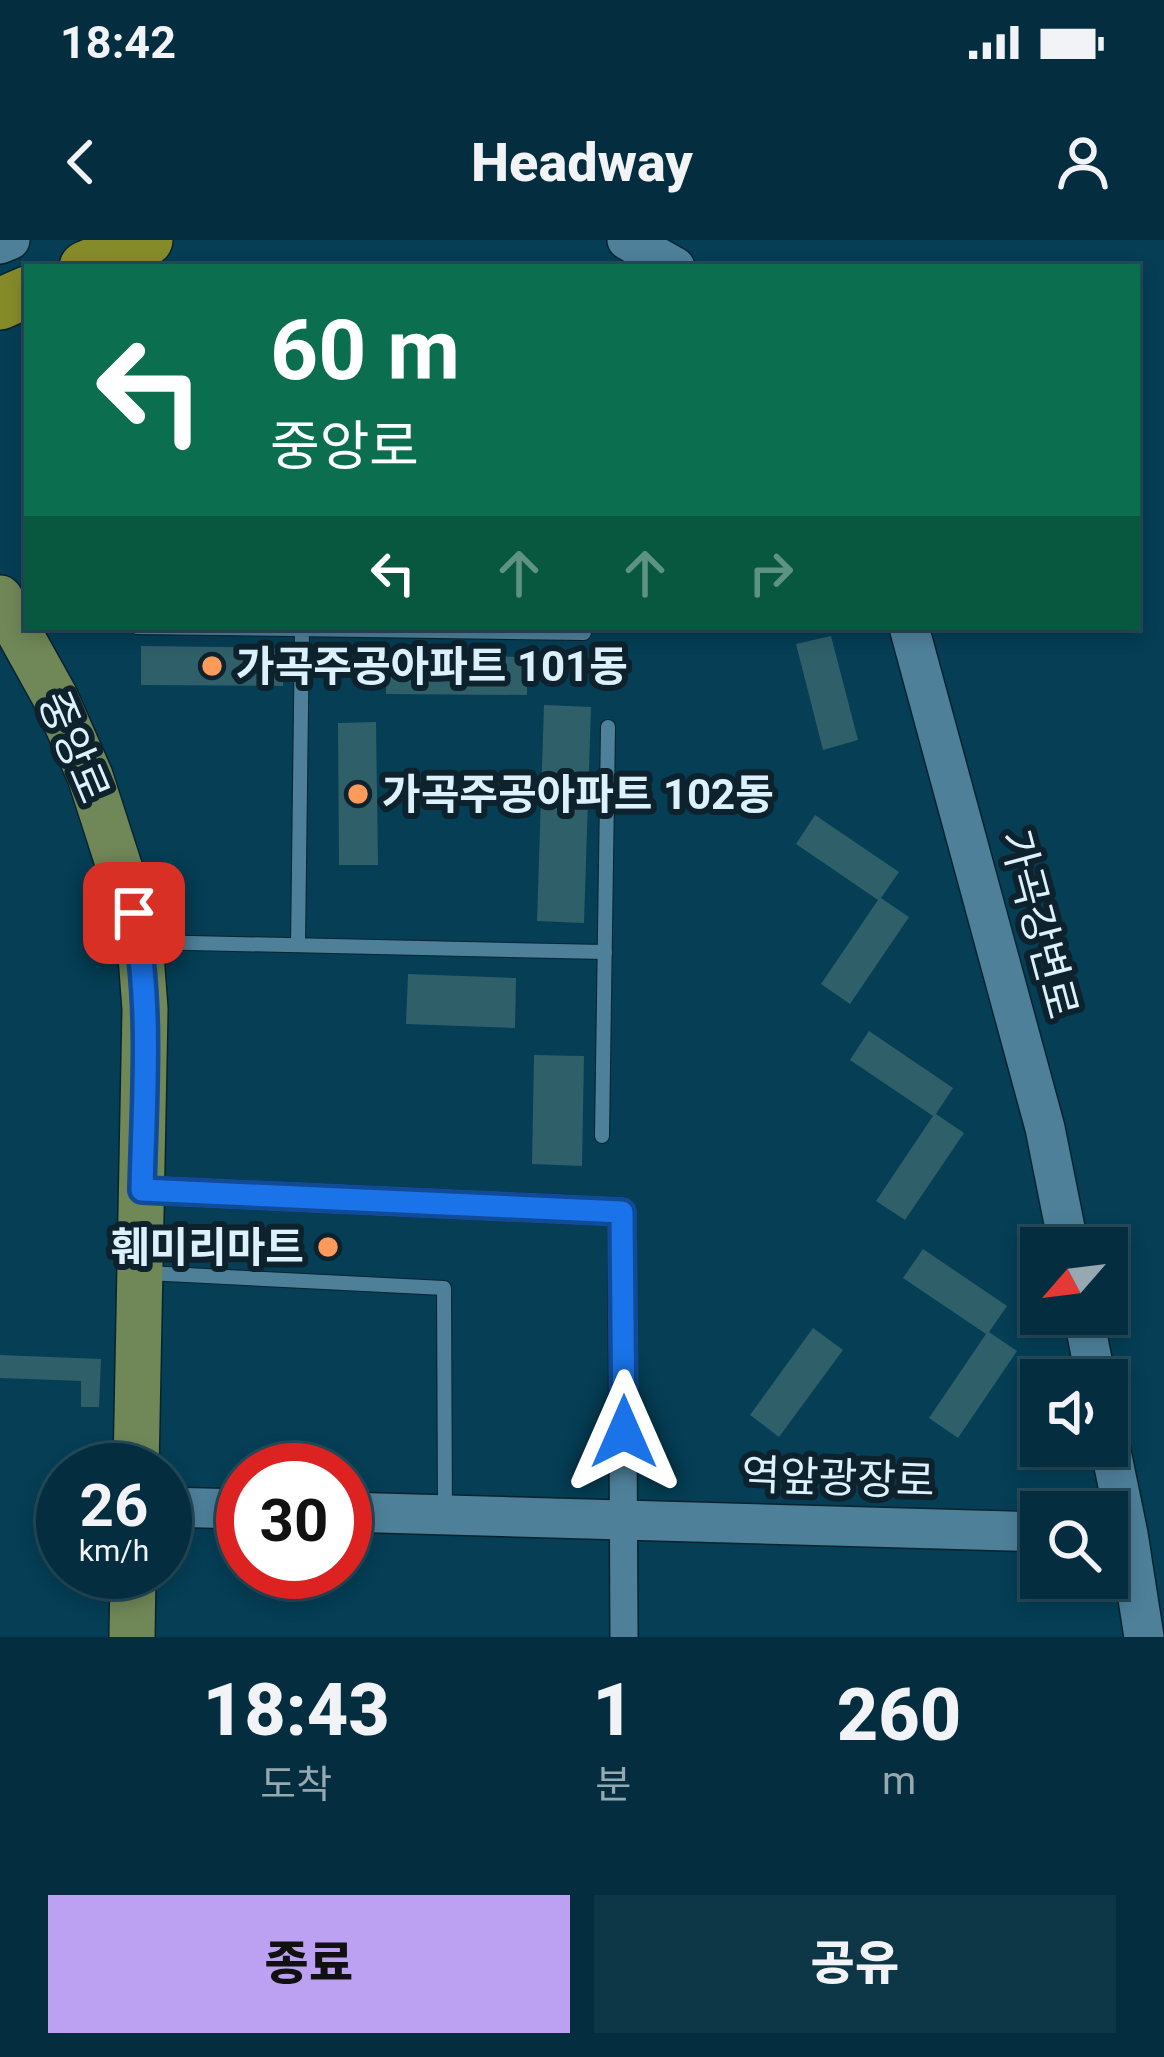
<!DOCTYPE html>
<html lang="ko">
<head>
<meta charset="utf-8">
<style>
  body { margin:0; font-family:Roboto,"Noto Sans KR",sans-serif; background:#0d3647; color:#f1f3f6; height:100vh; display:flex; flex-direction:column; font-size:45px; white-space:nowrap }
  * { box-sizing:border-box; margin:0 }
  p { font-size:39px; color:#97a8b1 }
  .icon { flex:none; width:66px; height:66px; fill:none; stroke:currentColor; stroke-width:2; stroke-linecap:round; stroke-linejoin:round }
  .map { position:relative; height:1397px; overflow:hidden }
  .drawer { display:flex; flex-direction:column; background:#042e40; flex:1 }
  .drawer>* { flex:none }
  .hud { position:absolute; left:24px; top:24px; width:1116px; height:366px; border-radius:0px; box-shadow:0 6px 18px #0003,0 0 0 3px #254a59; background:#0b6e4f; color:#fff; overflow:hidden }
  .needle { width:78px; rotate:242deg }
  .tools { position:absolute; left:1020px; top:987px; display:grid; gap:24px }
  .tools a { display:grid; place-items:center; width:108px; height:108px; border-radius:0px; background:#042e40; box-shadow:0 6px 18px #0003,0 0 0 3px #254a59; font-size:60px }
  .speed { position:absolute; left:36px; top:1203px; display:flex; gap:24px; font-size:60px; font-weight:700; text-align:center }
  .speed>* { display:grid; place-content:center; width:156px; height:156px; border-radius:50%; background:#042e40; box-shadow:0 6px 18px #0003,0 0 0 3px #254a59; line-height:1 }
  .speed small { font-size:30px; font-weight:400 }
  .speed .limit { border:18px solid #d22; background:#fff; color:#111 }
  .pin { position:absolute; display:grid; place-items:center; width:102px; height:102px; color:#fff; margin:-51px; border-radius:24px; box-shadow:0 6px 18px #0006 }
  .me { position:absolute; width:132px; margin:-66px; rotate:0deg; stroke-linejoin:round; filter:drop-shadow(0 0 9px #0008) }
  .turn { display:flex; align-items:center; gap:42px; height:252px; padding:0 48px; font-size:54px }
  .turn .icon { width:156px; height:156px; stroke-width:2.5 }
  .turn b { display:block; font-size:84px; line-height:102px }
  .lanes { display:flex; align-items:center; height:114px; padding:0 48px; background:#0003; justify-content:center; gap:60px; direction:ltr }
  .lanes .off { opacity:.35 }
  .eta { display:flex; justify-content:space-evenly; align-items:center; height:204px; text-align:center }
  .eta b { font-size:72px; font-weight:800; line-height:84px }
  .primary-button { display:flex; gap:24px; margin-top:auto; padding:24px 48px }
  .primary-button a { flex:1; height:138px; border-radius:0px; background:#bca0f2; color:#111; font-size:48px; font-weight:800; line-height:138px; text-align:center }
  .primary-button a+a { background:#0d3647; color:#f1f3f6 }
  .status { display:flex; justify-content:space-between; align-items:center; height:84px; padding:0 60px; background:#042e40; direction:ltr }
  .status svg { height:33px; fill:currentColor }
  header { display:flex; justify-content:space-between; align-items:center; height:156px; padding:0 48px; background:#042e40; font-size:54px; font-weight:800 }
  .map>svg:first-child { display:block }
  .building { fill:#2f5f69 }
  .lines { fill:none; stroke-linecap:round; stroke-linejoin:round }
  .lane-casing { stroke:#08232f; stroke-width:16 }
  .street-casing { stroke:#08232f; stroke-width:30 }
  .secondary-casing { stroke:#08232f; stroke-width:42 }
  .primary-casing { stroke:#08232f; stroke-width:48 }
  .highway-casing { stroke:#08232f; stroke-width:54 }
  .lane { stroke:#4e809a; stroke-width:14 }
  .street { stroke:#4e809a; stroke-width:27 }
  .secondary { stroke:#4e809a; stroke-width:39 }
  .primary { stroke:#708757; stroke-width:45 }
  .highway { stroke:#868b2a; stroke-width:51 }
  .route-casing { stroke:#114b97; stroke-width:30 }
  .route { stroke:#1a73e8; stroke-width:21 }
  .poi-dot { fill:#ff9b5a; stroke:#0d222d; stroke-width:4.5 }
  .labels { text-anchor:middle; dominant-baseline:central; stroke-width:12; stroke-linejoin:round; paint-order:stroke }
  .poi-label { font-size:42px; font-weight:bold; fill:#ddf1fd; stroke:#0d222d; text-anchor:start }
  .street-label { font-size:42px; fill:#ddf1fd; stroke:#0d222d }
</style>
</head>
<body>
<div class="status"><b>18:42</b><svg viewBox="0 0 49 12"><path d="M0 12V9h3v3zM5 12V6h3v6zM10 12V3h3v9zM15 12V0h3v12zM26 1h20v11H26zM47 4h2v5h-2z"/></svg></div>
<header><svg class="icon" aria-label="back" viewBox="0 0 24 24"><path d="M15 5l-7 7 7 7"/></svg>Headway<svg class="icon" aria-label="person" viewBox="0 0 24 24"><circle cx="12" cy="8" r="4"/><path d="M4 21q1-7 8-7t8 7"/></svg></header>
<div class="map">
<svg width="1164" height="1397" viewBox="0 0 1164 1397">
  <rect width="100%" height="100%" fill="#053e55"/>
  <g class="building">
    <path d="M 831,396 L 858,500 L 823,510 L 796,404 Z"/>
    <path d="M 141,406 L 283,408 L 283,446 L 141,445 Z"/>
    <path d="M 386,415 L 527,417 L 527,455 L 386,454 Z"/>
    <path d="M 544,465 L 591,467 L 584,683 L 537,681 Z"/>
    <path d="M 376,482 L 378,625 L 339,625 L 338,483 Z"/>
    <path d="M 815,575 L 899,632 L 881,658 L 909,677 L 850,764 L 821,744 L 878,660 L 796,604 Z"/>
    <path d="M 408,734 L 516,738 L 515,788 L 406,784 Z"/>
    <path d="M 869,791 L 953,848 L 936,874 L 964,893 L 905,980 L 876,961 L 933,876 L 850,820 Z"/>
    <path d="M 534,815 L 584,816 L 582,926 L 532,924 Z"/>
    <path d="M 923,1009 L 1007,1066 L 989,1092 L 1017,1111 L 958,1198 L 929,1178 L 986,1094 L 903,1038 Z"/>
    <path d="M 813,1088 L 843,1110 L 779,1197 L 750,1175 Z"/>
    <path d="M 0,1115 L 101,1119 L 99,1167 L 81,1167 L 81,1141 L 0,1138 Z"/>
  </g>
  <g class="lines">
    <defs>
      <g id="lane">
        <path d="M 137,387 L 584,393"/>
        <path d="M 145,702 L 605,712"/>
        <path d="M 298,705 L 302,389"/>
        <path d="M 602,896 L 608,487"/>
        <path d="M 146,1033 L 444,1048 L 445,1272"/>
      </g>
      <path id="street" d="M 142,950 L 622,972 L 624,1397"/>
      <g id="secondary">
        <path d="M 627,0 L 675,27"/>
        <path d="M 0,4 L 10,0"/>
        <path d="M 909,387 L 1045,888 L 1069,1008"/>
        <path d="M 1083,1074 L 1096,1140"/>
        <path d="M 1107,1192 L 1128,1294 L 1144,1397"/>
        <path d="M 165,1267 L 243,1269"/>
        <path d="M 345,1272 L 1041,1292"/>
      </g>
      <g id="primary">
        <path d="M 0,358 L 55,457 L 90,536 L 134,673 L 140,702 L 145,769 L 136,1230"/>
        <path d="M 132,1397 L 133,1332"/>
      </g>
      <g id="highway">
        <path d="M 85,27 L 147,0"/>
        <path d="M 0,64 L 27,52"/>
      </g>
    </defs>
    <use href="#lane" class="lane-casing"/>
    <use href="#street" class="street-casing"/>
    <use href="#secondary" class="secondary-casing"/>
    <use href="#primary" class="primary-casing"/>
    <use href="#highway" class="highway-casing"/>
    <use href="#lane" class="lane"/>
    <use href="#street" class="street"/>
    <use href="#secondary" class="secondary"/>
    <use href="#primary" class="primary"/>
    <use href="#highway" class="highway"/>
  </g>
  <g class="lines">
    <defs>
      <path id="route" d="M 134,673 C 152,763 144,859 142,950 L 622,972 L 624,1192"/>
    </defs>
    <use href="#route" class="route-casing"/>
    <use href="#route" class="route"/>
  </g>
  <g class="poi-dot">
    <circle cx="212" cy="426" r="12"/>
    <circle cx="358" cy="554" r="12"/>
    <circle cx="328" cy="1007" r="12"/>
  </g>
  <g class="labels">
    <g class="poi-label">
      <text x="236" y="426">가곡주공아파트 101동</text>
      <text x="382" y="554">가곡주공아파트 102동</text>
      <text x="304" y="1007" text-anchor="end">훼미리마트</text>
    </g>
    <g class="street-label">
      <text transform="translate(74 507) rotate(67)">중앙로</text>
      <text transform="translate(1039 684) rotate(75)">가곡강변로</text>
      <text transform="translate(838 1238) rotate(2)">역앞광장로</text>
    </g>
  </g>
</svg>
<div class="tools">
<a><svg class="needle" viewBox="-14 -14 28 28"><path d="M0-13l5 13h-10z" fill="#e53935"/><path d="M0 13l5-13h-10z" fill="#97a8b1"/></svg></a>
<a><svg class="icon" aria-label="sound" viewBox="0 0 24 24"><path d="M4 9h4l5-4v14l-5-4H4zM17 9q2 3 0 6"/></svg></a>
<a><svg class="icon" aria-label="search" viewBox="0 0 24 24"><circle cx="10" cy="10" r="6"/><path d="M15 15l6 6"/></svg></a>
</div>
<div class="speed"><div>26<small>km/h</small></div><div class="limit">30</div></div>
<div class="pin" style="left:134px;top:673px;background:#d93025"><svg class="icon" aria-label="arrive" viewBox="0 0 24 24"><path d="M6 21V4h12l-3 4 3 4H6"/></svg></div>
<svg class="me" style="left:624px;top:1192px" viewBox="-20 -20 40 40"><path d="M0-17L14 15 0 8-14 15z" fill="#1a73e8" stroke="#fff" stroke-width="4"/></svg>
<div class="hud">
<div class="turn"><svg class="icon" aria-label="left" viewBox="0 0 24 24"><path d="M17 20v-9H6M10 6l-5 5 5 5"/></svg><div><b>60 m</b>중앙로</div></div>
<div class="lanes"><svg class="icon" aria-label="left" viewBox="0 0 24 24"><path d="M17 20v-9H6M10 6l-5 5 5 5"/></svg><svg class="icon off" aria-label="ahead" viewBox="0 0 24 24"><path d="M12 20V5M6 11l6-6 6 6"/></svg><svg class="icon off" aria-label="ahead" viewBox="0 0 24 24"><path d="M12 20V5M6 11l6-6 6 6"/></svg><svg class="icon off" aria-label="right" viewBox="0 0 24 24"><path d="M7 20v-9h11M14 6l5 5-5 5"/></svg></div>
</div>
</div>
<section class="drawer">
<div class="eta">
<div><b>18:43</b><p>도착</p></div>
<div><b>1</b><p>분</p></div>
<div><b>260</b><p>m</p></div>
</div>
<div class="primary-button"><a>종료</a><a>공유</a></div>
</section>
</body>
</html>
